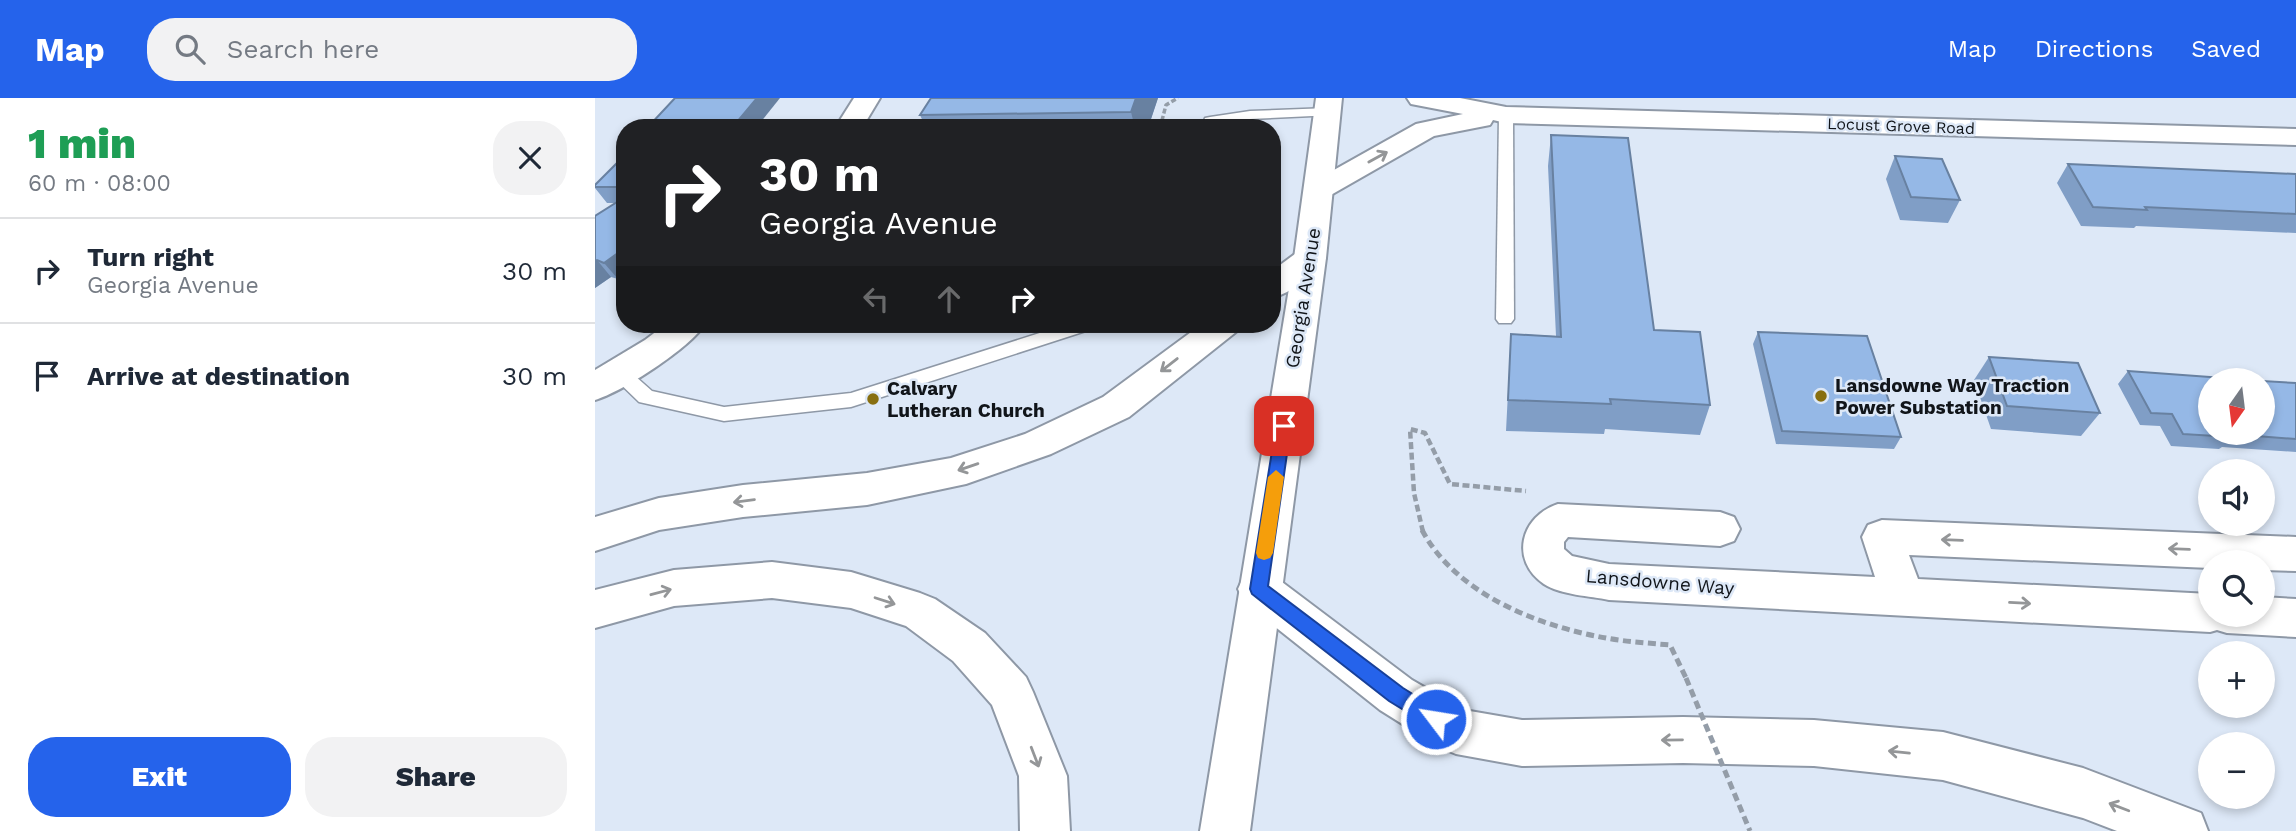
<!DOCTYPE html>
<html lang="en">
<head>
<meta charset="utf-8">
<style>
  body { margin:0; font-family:"Work Sans",sans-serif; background:#f2f2f3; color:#1f2937; height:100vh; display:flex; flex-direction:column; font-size:26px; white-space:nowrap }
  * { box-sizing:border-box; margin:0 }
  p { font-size:23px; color:#747a83 }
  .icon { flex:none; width:38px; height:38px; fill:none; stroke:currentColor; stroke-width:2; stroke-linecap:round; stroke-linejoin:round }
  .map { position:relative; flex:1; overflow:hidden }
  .drawer { display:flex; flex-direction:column; background:#fff; width:595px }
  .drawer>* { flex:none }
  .guide { position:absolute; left:21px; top:21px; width:665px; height:214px; border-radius:28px; box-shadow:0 4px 10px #0003; background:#202124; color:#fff; overflow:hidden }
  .needle { width:46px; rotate:194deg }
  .fabs { position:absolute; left:1603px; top:270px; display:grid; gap:14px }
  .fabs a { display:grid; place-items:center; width:77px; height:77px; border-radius:50%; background:#fff; box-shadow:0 4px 10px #0003; font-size:35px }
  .pin { position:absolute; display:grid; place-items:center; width:60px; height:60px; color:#fff; margin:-30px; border-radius:14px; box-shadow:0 4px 10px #0006 }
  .me { position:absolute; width:77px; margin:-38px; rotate:301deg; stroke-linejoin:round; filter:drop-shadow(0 0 5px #0008) }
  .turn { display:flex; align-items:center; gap:24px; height:147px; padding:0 28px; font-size:32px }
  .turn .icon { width:91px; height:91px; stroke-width:2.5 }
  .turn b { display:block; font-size:49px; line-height:60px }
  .lanes { display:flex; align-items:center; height:66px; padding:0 28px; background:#0003; justify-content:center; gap:35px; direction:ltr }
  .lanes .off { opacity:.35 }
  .round { display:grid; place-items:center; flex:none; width:74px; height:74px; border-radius:28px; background:#f2f2f3 }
  .headline { display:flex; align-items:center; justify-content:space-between; height:119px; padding:0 28px }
  h1 { font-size:42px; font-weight:800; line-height:52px; color:#1e9e55 }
  .action { display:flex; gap:14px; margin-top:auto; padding:14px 28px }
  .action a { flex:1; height:80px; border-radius:28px; background:#2563eb; color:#fff; font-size:28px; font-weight:800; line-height:80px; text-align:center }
  .action a+a { background:#f2f2f3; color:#1f2937 }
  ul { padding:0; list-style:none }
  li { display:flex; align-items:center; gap:21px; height:105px; padding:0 28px; border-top:2px solid #e0e1e3 }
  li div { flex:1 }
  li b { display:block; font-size:26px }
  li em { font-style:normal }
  header { display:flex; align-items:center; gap:42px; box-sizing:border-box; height:98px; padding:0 35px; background:#2563eb; color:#fff }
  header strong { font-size:33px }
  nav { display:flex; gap:38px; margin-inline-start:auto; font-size:24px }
  .search { width:490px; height:63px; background:#f2f2f3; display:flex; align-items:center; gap:18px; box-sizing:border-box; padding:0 24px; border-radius:28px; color:#747a83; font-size:26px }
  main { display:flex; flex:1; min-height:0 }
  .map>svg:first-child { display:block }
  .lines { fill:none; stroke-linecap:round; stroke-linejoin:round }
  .lane-casing { stroke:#8e98a6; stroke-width:3 }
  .street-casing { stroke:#8e98a6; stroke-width:4 }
  .primary-casing { stroke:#8e98a6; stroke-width:4 }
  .highway-casing { stroke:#8e98a6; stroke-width:4 }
  .path-far2 { stroke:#949da8; stroke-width:3.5; stroke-dasharray:5 2.5; stroke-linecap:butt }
  .path-far1 { stroke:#949da8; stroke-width:4.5; stroke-dasharray:7 3.5; stroke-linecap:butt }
  .path { stroke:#949da8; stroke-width:5; stroke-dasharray:8 4.5; stroke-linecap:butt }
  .lane { fill:#fff; fill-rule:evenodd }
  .street { fill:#fff; fill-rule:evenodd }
  .primary { fill:#fff; fill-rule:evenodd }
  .highway { fill:#fff; fill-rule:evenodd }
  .path-bridge { stroke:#949da8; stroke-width:5; stroke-dasharray:8 4.5; stroke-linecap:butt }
  .wall { fill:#809ec6 }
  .shaded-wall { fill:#6881a1 }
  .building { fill:#95b8e6; stroke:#6881a1; stroke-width:2 }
  .oneway { stroke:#949698 }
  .route { fill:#2563eb; stroke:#184099; stroke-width:2 }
  .slow { fill:#f59e0b }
  .poi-dot { fill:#886f10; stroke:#dde8f7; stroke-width:2.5 }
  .labels { text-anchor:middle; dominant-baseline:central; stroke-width:5; stroke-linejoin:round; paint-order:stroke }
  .far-street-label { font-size:16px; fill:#11151a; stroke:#dde8f7 }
  .street-label { font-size:19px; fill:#11151a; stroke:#dde8f7 }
  .poi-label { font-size:19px; font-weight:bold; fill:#11151a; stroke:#dde8f7; text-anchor:start }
</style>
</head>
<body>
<header>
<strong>Map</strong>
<div class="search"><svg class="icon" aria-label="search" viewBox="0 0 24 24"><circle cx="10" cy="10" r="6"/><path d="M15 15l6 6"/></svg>Search here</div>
<nav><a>Map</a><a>Directions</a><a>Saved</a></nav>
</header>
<main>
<section class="drawer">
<div class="headline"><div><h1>1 min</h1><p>60 m · 08:00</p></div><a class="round"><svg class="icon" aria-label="close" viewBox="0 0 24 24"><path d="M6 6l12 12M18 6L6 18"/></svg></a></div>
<ul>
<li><svg class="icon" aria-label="right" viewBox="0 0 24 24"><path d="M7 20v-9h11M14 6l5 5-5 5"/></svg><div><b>Turn right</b><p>Georgia Avenue</p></div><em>30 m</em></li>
<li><svg class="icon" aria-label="arrive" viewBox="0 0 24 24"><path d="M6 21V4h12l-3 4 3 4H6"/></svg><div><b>Arrive at destination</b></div><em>30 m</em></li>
</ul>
<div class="action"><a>Exit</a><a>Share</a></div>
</section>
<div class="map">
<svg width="1701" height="733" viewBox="0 0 1701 733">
  <rect width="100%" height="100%" fill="#dde8f7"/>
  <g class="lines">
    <defs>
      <g id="lane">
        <path d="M 734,10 L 741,14 L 739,17 L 655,21 L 621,26 L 620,30 L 606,30 L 610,20 L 615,19 L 655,13 Z"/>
        <path d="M 911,13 L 918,17 L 919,221 L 916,225 L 904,225 L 901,221 L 904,17 Z"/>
        <path d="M 473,226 L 502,226 L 500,230 L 256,309 L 129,323 L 44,304 L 14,275 L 17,270 L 31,270 L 57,293 L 129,309 L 256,295 Z"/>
      </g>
      <g id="street">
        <path d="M 259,0 L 285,0 L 267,30 L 240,30 Z"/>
        <path d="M 812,0 L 865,0 L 911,9 L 1701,31 L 1701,47 L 911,25 L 898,22 L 895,27 L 839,38 L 734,98 L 724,101 L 714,98 L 709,92 L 714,86 L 821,26 L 868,16 L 816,6 Z"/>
        <path d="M 71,226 L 110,226 C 95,250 27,294 0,302 L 0,272 L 50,242 Z"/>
        <path d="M 963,406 L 1125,414 L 1139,419 L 1145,431 L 1139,443 L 1125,448 L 973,439 L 969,444 L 969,451 L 977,458 L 1014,466 L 1280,479 L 1267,439 L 1273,427 L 1287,422 L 1701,439 L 1701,473 L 1668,472 L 1668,464 L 1615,464 L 1615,470 L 1314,457 L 1323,481 L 1615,496 L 1615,516 L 1668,516 L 1668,499 L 1701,501 L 1701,539 L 1632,535 L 1622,532 L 1615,534 L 1014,502 C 995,498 966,497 949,486 C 914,462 926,418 963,406 Z"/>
      </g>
      <path id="primary" d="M 721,0 L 747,0 L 731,160 L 655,733 L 605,733 L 699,160 Z"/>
      <g id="highway">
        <path d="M 715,150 L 726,153 L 731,160 C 720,176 696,195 677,200 L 677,173 L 704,153 Z"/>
        <path d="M 607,226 L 646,226 L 641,234 L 534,319 L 456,356 L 371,386 L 272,407 L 148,419 L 64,432 L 0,453 L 0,419 L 64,400 L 148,387 L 272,375 L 356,360 L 430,336 L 508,299 Z"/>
        <path d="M 177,464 L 256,474 L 325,495 L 340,501 L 390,535 L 431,579 L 438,594 L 472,678 L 475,733 L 425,733 L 424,678 L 397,607 L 358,563 L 311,528 L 256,510 L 177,500 L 79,508 L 0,530 L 0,492 L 79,472 Z"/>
        <path d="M 664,473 L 679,478 L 817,582 L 869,612 L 927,622 L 1088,619 L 1219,622 L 1348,634 L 1488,670 L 1606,715 L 1613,733 L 1522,733 L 1488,720 L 1348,682 L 1219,668 L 1088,665 L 927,668 L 861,656 L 844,649 L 785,612 L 649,504 L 643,491 L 649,478 Z"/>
      </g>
    </defs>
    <use href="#lane" class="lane-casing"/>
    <use href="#street" class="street-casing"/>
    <use href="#primary" class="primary-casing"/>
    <use href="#highway" class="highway-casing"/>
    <path class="path-far2" d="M 565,30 L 571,7 L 583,0"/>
    <path class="path-far1" d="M 828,434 L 819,395 L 815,331 L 830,335 L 855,386 L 931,393"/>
    <path class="path" d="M 827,432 C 861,496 943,528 1011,540 C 1032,544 1054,545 1075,547 L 1091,580"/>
    <use href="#lane" class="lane"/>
    <use href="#street" class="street"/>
    <use href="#primary" class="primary"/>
    <use href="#highway" class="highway"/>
    <path class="path-bridge" d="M 1091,580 L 1155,733"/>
  </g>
  <g class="wall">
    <path d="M 336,0 L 563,0 L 553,30 L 331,30 L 325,17 Z"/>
    <path d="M 956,37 L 1059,232 L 1115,307 L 1105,337 L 1010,331 L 1009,336 L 911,333 L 916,236 L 961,238 L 953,68 Z"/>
    <path d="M 30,57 L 30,176 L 23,181 L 16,179 L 0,190 L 0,118 L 20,105 L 12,105 L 0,90 L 0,87 Z"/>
    <path d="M 1300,58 L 1365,102 L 1353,125 L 1305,122 L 1291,81 Z"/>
    <path d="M 1473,66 L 1701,76 L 1701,135 L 1541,128 L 1539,130 L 1486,128 L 1462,85 Z"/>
    <path d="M 1163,234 L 1306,339 L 1299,351 L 1181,346 L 1158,246 Z"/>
    <path d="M 1394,259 L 1505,315 L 1486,338 L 1396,331 L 1379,282 Z"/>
    <path d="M 1533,273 L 1701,285 L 1701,354 L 1627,349 L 1624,351 L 1576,348 L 1565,328 L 1545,327 L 1523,286 Z"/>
  </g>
  <g class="shaded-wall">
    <path d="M 162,0 L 185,0 L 161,30 L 137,30 Z"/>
    <path d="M 541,0 L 563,0 L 553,30 L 540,30 L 536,14 Z"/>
    <path d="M 30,150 L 30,176 L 23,181 L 9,165 Z"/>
    <path d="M 2,162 L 16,179 L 0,190 L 0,163 Z"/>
  </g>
  <g class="building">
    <path d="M 80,0 L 162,0 L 137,30 L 52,30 Z"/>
    <path d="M 336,0 L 541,0 L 536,14 L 325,17 Z"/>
    <path d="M 308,23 L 320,30 L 304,30 Z"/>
    <path d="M 956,37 L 1033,40 L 1059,232 L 1105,234 L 1115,307 L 1015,301 L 1016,306 L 913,302 L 916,236 L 966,239 Z"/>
    <path d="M 30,57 L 30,89 L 0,89 L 0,87 Z"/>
    <path d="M 1300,58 L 1347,61 L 1365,102 L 1316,99 Z"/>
    <path d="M 1473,66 L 1701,76 L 1701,116 L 1550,109 L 1552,112 L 1498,109 Z"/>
    <path d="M 30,99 L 30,150 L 9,165 L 2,162 L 0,163 L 0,118 Z"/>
    <path d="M 1163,234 L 1272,238 L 1306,339 L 1187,333 Z"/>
    <path d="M 1394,259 L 1483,265 L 1505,315 L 1412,308 Z"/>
    <path d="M 1533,273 L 1656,282 L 1615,282 L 1615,334 L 1668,334 L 1668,283 L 1701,285 L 1701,341 L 1634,336 L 1636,339 L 1588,336 L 1577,316 L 1556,315 Z"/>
  </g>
  <defs><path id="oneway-shaft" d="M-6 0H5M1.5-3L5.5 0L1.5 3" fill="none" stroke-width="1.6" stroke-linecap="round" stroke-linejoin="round" transform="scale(1.75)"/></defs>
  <g class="oneway">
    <use href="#oneway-shaft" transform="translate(783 59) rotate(-29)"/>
    <use href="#oneway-shaft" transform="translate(574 267) rotate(142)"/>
    <use href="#oneway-shaft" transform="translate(373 369) rotate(161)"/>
    <use href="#oneway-shaft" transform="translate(149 403) rotate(173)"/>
    <use href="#oneway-shaft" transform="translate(1357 442) rotate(-178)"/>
    <use href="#oneway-shaft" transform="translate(1584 451) rotate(-178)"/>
    <use href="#oneway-shaft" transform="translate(66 494) rotate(-15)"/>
    <use href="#oneway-shaft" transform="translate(290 503) rotate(18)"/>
    <use href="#oneway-shaft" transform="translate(1425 505) rotate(3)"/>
    <use href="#oneway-shaft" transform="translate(1077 642) rotate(179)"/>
    <use href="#oneway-shaft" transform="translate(1304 654) rotate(-174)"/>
    <use href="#oneway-shaft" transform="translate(440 659) rotate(69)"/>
    <use href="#oneway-shaft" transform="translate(1524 709) rotate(-159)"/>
  </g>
  <path class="route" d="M 689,322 L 696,328 L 673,488 L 808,590 L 848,615 L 851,621 L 848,628 L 841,630 L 835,628 L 794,603 L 657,496 L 655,491 L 681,328 Z"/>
  <path class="slow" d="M 681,372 L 689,379 L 678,455 L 675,460 L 669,462 L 663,460 L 661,455 L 673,379 Z"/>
  <g class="poi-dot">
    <circle cx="1226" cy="298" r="7"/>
    <circle cx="278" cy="301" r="7"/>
  </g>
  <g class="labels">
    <g class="far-street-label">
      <text transform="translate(1306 28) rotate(2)">Locust Grove Road</text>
    </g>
    <g class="street-label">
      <text transform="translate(708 200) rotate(-81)">Georgia Avenue</text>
      <text transform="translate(1065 484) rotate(5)">Lansdowne Way</text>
    </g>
    <g class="poi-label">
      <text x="1240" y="287">Lansdowne Way Traction<tspan x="1240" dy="22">Power Substation</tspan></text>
      <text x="292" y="290">Calvary<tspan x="292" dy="22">Lutheran Church</tspan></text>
    </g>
  </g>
</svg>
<div class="fabs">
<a><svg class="needle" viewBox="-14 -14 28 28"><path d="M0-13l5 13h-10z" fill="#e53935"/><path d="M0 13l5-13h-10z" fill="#747a83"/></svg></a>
<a><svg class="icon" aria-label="sound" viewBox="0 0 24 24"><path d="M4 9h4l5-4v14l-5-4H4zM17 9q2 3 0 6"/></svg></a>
<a><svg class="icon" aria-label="search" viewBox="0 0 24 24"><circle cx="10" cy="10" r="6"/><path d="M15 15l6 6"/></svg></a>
<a>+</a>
<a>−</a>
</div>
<div class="pin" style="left:689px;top:328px;background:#d93025"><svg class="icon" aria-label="arrive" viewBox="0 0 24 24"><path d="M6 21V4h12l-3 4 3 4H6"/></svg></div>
<svg class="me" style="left:841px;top:621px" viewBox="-20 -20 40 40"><circle r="17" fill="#2563eb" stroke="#fff" stroke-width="3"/><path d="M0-11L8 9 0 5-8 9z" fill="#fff"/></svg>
<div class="guide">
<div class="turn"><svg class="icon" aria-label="right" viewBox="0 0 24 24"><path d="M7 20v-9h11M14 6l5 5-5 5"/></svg><div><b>30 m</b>Georgia Avenue</div></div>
<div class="lanes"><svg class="icon off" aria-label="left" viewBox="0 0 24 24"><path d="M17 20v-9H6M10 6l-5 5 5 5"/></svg><svg class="icon off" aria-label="ahead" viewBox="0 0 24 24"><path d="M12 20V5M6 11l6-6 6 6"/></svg><svg class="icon" aria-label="right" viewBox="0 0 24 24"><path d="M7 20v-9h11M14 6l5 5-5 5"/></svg></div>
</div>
</div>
</main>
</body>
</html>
